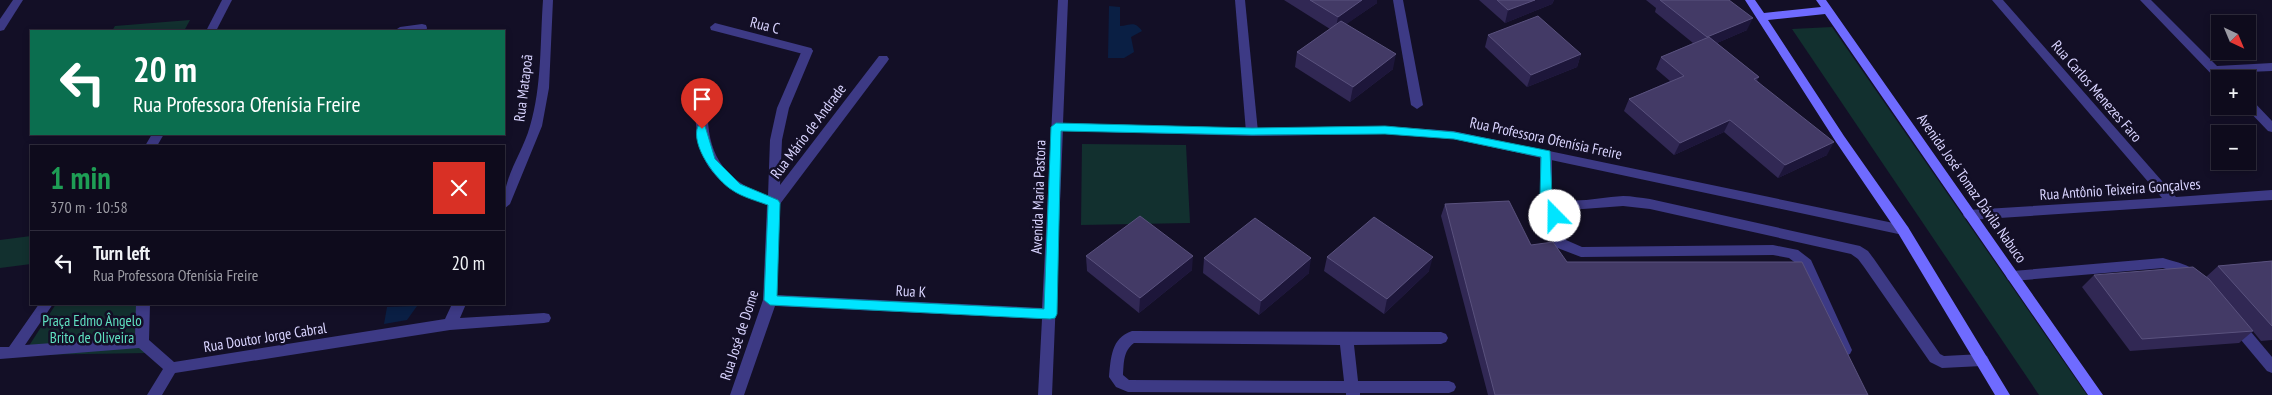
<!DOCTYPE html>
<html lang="en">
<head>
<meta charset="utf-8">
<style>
  body { margin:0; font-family:"PT Sans Narrow",sans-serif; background:#1c1929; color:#f1f3f6; height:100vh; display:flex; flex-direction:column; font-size:19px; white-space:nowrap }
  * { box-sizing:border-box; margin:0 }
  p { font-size:16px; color:#9b9ba3 }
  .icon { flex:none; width:28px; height:28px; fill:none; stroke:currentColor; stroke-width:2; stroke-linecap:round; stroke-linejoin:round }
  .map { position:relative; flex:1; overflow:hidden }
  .details { position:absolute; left:30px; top:145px; width:475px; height:160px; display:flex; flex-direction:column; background:#0e0b1c; border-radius:0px; box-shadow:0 2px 8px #0003,0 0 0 1px #2e2b3b }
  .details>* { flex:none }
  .guide { position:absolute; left:30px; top:30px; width:475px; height:105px; border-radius:0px; box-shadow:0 2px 8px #0003,0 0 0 1px #2e2b3b; background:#0b6e4f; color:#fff; overflow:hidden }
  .needle { width:32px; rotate:136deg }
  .controls { position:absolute; left:2211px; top:15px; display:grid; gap:10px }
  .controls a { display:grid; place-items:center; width:45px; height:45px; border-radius:0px; background:#0e0b1c; box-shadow:0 2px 8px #0003,0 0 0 1px #2e2b3b; font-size:25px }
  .pin { position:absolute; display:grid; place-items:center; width:42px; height:42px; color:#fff; margin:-51px -21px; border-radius:50% 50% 50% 0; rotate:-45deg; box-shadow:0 0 5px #0007 }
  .pin .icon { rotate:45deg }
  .me { position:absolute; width:55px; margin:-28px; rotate:338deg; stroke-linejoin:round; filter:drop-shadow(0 0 4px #0008) }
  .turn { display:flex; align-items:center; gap:18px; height:105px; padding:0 20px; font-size:22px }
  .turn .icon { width:65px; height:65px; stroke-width:2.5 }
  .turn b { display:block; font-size:35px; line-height:42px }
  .round { display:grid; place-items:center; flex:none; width:52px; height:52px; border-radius:0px; background:#1c1929 }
  .head { display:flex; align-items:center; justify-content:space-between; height:85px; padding:0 20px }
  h1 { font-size:30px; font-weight:600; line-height:38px; color:#1e9e55 }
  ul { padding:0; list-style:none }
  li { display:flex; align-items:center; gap:15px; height:65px; padding:0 20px; border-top:1px solid #2e2b3b }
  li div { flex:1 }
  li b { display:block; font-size:19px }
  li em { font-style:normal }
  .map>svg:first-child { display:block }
  .green { fill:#12302f }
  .water { fill:#0a1f44 }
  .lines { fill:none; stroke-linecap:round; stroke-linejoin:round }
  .service { fill:#3d3a85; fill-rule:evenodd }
  .minor { fill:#3d3a85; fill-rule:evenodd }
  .secondary { fill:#6f6bff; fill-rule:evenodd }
  .wall { fill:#312854 }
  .shaded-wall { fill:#1d163a }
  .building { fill:#433a66; stroke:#5a527e }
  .route { fill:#00e5ff; stroke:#0095a6 }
  .labels { text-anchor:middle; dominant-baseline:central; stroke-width:5; stroke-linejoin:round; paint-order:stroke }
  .street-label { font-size:15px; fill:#d9d4ff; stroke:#130f26 }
  .park-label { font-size:15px; fill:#5fe0c0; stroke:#130f26 }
</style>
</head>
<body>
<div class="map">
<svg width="2272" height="395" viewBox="0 0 2272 395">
  <rect width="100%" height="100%" fill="#130f26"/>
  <g class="green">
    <path d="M 190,20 L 184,31 L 112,31 L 115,26 Z"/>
    <path d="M 1832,27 L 2087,395 L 2039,395 L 1792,29 Z"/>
    <path d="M 1082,144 L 1186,145 L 1190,223 L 1081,225 Z"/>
    <path d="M 31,236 L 31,264 L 0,268 L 0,240 Z"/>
    <path d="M 56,304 L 149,304 L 148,353 L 23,355 Z"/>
  </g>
  <g class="water">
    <path d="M 1109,6 L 1120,7 L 1120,26 C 1130,26 1134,20 1142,31 L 1131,37 L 1134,52 L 1124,58 L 1108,58 Z"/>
    <path d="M 417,306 L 407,320 L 384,324 L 387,307 Z"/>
  </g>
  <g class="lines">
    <g class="service">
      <path d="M 1235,0 L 1245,0 L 1258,132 L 1252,136 L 1246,132 Z"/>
      <path d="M 1393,0 L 1403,0 L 1423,105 L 1417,109 L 1411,105 Z"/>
      <path d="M 715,23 L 811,48 L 813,51 L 807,55 L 711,30 L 710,27 Z"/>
      <path d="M 1546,150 L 1552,154 L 1552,197 C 1573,205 1600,197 1623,196 C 1632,196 1641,198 1650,199 L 1860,246 L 1868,251 L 1874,259 L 1940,354 L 1944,356 L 1982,354 L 1987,356 L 1989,360 L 1987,364 L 1982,366 L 1942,368 L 1930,362 L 1864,267 L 1858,259 L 1851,254 L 1650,209 L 1623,206 L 1583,209 L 1559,208 L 1566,240 L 1582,247 L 1773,245 L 1798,250 L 1811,260 L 1852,350 L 1850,354 L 1845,356 L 1840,354 L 1838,350 L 1801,267 L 1789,258 L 1773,255 L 1581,257 L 1555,247 L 1546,204 L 1540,199 L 1540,154 Z"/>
      <path d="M 2163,258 C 2175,262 2194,265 2201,277 L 2199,281 C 2188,284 2174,271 2163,268 L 2013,281 L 2008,280 L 2006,276 L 2008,272 L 2013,271 Z"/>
      <path d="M 2236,318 L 2241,320 L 2272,357 L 2272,373 L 2267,371 L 2231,328 L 2229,324 L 2231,320 Z"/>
      <path d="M 1132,331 L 1441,332 L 1446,334 L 1448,338 L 1446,342 L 1441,344 L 1354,345 L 1358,381 L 1449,381 L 1454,383 L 1456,387 L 1454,391 L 1449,393 L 1360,393 L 1360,395 L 1346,395 L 1346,393 L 1128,392 L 1116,387 L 1109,377 C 1111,358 1111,338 1132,331 ZM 1134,343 L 1340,345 L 1344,381 L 1129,380 L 1123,375 C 1124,363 1123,351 1134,343 Z"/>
    </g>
    <g class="minor">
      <path d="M 13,0 L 23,0 L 4,30 L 0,31 L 0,19 Z"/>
      <path d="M 222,0 L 232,0 L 216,31 L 206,31 Z"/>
      <path d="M 543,0 L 553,0 L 549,88 L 542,126 L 510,204 L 504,209 C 502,177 522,155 530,126 C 542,86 540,41 543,0 Z"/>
      <path d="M 1058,0 L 1068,0 L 1063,123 L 1252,128 L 1385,126 L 1453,131 L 1903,225 L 1908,227 L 1909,230 L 1908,233 L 1903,235 L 1453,139 L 1385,134 L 1252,136 L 1063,131 L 1052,395 L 1038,395 L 1042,319 L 775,306 L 744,395 L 730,395 L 763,300 L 767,205 C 726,190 699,173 696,124 C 695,115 694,101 698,93 L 706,93 L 708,96 C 705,147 717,178 768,196 L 770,140 L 777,108 L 803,48 L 811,48 L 813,51 L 789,108 L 782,140 L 780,185 L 879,56 L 887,56 L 889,59 L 887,62 L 780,204 L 777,295 L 1042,308 Z"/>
      <path d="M 1992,0 L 2003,0 L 2176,197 L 2272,190 L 2272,200 L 1969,220 L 1965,218 L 1963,215 L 1965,212 L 1969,210 L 2162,198 Z"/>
      <path d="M 2140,0 L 2151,0 L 2217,66 L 2272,63 L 2272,71 L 2224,73 L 2229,79 L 2220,79 L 2219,82 Z"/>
      <path d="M 422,24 L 426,25 L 427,28 L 426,31 L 394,31 L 400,27 Z"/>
      <path d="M 2248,99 L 2252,100 L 2272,121 L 2272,132 L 2268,131 L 2244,106 L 2248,106 Z"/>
      <path d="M 152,134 L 164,134 L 157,146 L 145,146 Z"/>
      <path d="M 39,304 L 53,304 L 25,345 L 135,337 L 136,304 L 150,304 L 149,340 L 174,362 L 445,319 L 452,304 L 466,304 L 460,318 L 544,313 L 549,314 L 551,318 L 549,322 L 544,323 L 450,330 L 175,373 L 162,395 L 147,395 L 163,369 L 139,348 L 0,359 L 0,347 L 9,347 Z"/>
    </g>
    <path class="secondary" d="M 1745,0 L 1755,0 L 1764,13 L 1821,7 L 1816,0 L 1826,0 L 2103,395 L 2088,395 L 1825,14 L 1768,20 L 1844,136 L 1908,227 L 2010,395 L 1995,395 L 1898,233 L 1836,142 Z"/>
  </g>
  <g class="wall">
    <path d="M 1284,0 L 1377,0 L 1377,3 L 1346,24 L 1393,69 L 1350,102 L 1295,67 L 1297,52 L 1330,29 Z"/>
    <path d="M 1479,0 L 1554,0 L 1552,4 L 1505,23 Z"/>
    <path d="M 1646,0 L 1729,0 L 1747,30 L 1717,43 L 1759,77 L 1757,80 L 1827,155 L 1778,178 L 1724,132 L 1674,155 L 1624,111 L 1629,99 L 1670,81 L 1656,69 L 1661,57 L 1693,43 L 1655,12 L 1656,8 Z"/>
    <path d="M 1488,35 L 1581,54 L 1577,67 L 1527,87 L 1485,47 Z"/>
    <path d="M 1445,204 L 1567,262 L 1868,395 L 1488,395 L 1441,216 Z"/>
    <path d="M 1086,256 L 1192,270 L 1139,313 L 1087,271 Z"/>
    <path d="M 1327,257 L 1429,271 L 1384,314 L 1324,271 Z"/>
    <path d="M 1204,258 L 1309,273 L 1259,315 L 1203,273 Z"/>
    <path d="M 2272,261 L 2272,340 L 2261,341 L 2252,330 L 2253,331 L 2239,343 L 2130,351 L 2082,287 L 2094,275 L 2206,277 L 2218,266 Z"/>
  </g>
  <g class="shaded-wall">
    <path d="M 1362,0 L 1377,0 L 1377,3 L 1335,32 L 1338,17 Z"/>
    <path d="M 1535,0 L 1554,0 L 1552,4 L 1505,23 L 1508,10 Z"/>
    <path d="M 1753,18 L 1747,30 L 1701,50 L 1707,37 Z"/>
    <path d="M 1396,54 L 1393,69 L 1350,102 L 1353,87 Z"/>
    <path d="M 1581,54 L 1577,67 L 1527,87 L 1531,75 Z"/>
    <path d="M 1730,120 L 1724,132 L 1674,155 L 1680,143 Z"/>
    <path d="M 1834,142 L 1827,155 L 1778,178 L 1785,165 Z"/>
    <path d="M 1193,256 L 1192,270 L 1139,313 L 1140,298 Z"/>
    <path d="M 1433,257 L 1429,271 L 1384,314 L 1387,299 Z"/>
    <path d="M 1311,258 L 1309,273 L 1259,315 L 1261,301 Z"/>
  </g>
  <g class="building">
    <path d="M 1310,0 L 1362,0 L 1338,17 Z"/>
    <path d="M 1497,0 L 1535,0 L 1508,10 Z"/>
    <path d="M 1660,0 L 1729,0 L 1753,18 L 1707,37 Z"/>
    <path d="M 1538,16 L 1581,54 L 1531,75 L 1488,35 Z"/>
    <path d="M 1341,21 L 1396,54 L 1353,87 L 1297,52 Z"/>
    <path d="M 1709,37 L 1759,77 L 1754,79 L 1834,142 L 1785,165 L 1730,120 L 1680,143 L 1629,99 L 1684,76 L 1661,57 Z"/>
    <path d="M 1509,201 L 1531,245 L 1553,242 L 1567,262 L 1802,262 L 1868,395 L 1495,395 L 1445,204 Z"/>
    <path d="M 1140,216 L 1193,256 L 1140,298 L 1086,256 Z"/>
    <path d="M 1374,217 L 1433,257 L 1387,299 L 1327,257 Z"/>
    <path d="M 1255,218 L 1311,258 L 1261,301 L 1204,258 Z"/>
    <path d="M 2272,261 L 2272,326 L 2218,266 Z"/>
    <path d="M 2193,267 L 2209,279 L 2253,331 L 2142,339 L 2094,275 Z"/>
  </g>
  <path class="route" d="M 1056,123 L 1252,128 L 1385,126 L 1454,132 L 1550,151 L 1552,197 L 1557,202 L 1560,216 L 1555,220 L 1551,219 L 1546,205 L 1540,198 L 1541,157 L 1454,139 L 1385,134 L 1252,135 L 1061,131 L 1057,314 L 1055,318 L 1050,319 L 770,305 L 764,300 L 768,205 C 757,201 742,197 732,190 C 716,180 690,145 698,126 L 705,126 L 715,159 L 740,184 L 778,200 L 780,203 L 777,296 L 1044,309 L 1051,127 Z"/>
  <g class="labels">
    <g class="street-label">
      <text transform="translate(765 25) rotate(14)">Rua C</text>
      <text transform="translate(523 88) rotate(-83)">Rua Matapoã</text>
      <text transform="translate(2097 91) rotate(49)">Rua Carlos Menezes Faro</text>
      <text transform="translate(808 131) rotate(-53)">Rua Mário de Andrade</text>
      <text transform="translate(1546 138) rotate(12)">Rua Professora Ofenísia Freire</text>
      <text transform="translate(1972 188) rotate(55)">Avenida José Tomaz Dávila Nabuco</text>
      <text transform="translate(2120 189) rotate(-4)">Rua Antônio Teixeira Gonçalves</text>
      <text transform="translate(1038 197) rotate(-88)">Avenida Maria Pastora</text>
      <text transform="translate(911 291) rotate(3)">Rua K</text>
      <text transform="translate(739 335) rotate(-72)">Rua José de Dome</text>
      <text transform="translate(265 337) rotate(-9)">Rua Doutor Jorge Cabral</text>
    </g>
    <g class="park-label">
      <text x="92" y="320">Praça Edmo Ângelo<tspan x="92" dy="17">Brito de Oliveira</tspan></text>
    </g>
  </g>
</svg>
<div class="controls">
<a><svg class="needle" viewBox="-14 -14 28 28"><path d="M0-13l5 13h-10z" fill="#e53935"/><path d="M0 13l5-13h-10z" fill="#9b9ba3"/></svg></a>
<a>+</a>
<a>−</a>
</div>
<div class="pin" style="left:702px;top:129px;background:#d93025"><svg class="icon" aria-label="arrive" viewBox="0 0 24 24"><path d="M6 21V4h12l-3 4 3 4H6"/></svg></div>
<svg class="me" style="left:1555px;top:216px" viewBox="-20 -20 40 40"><circle r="19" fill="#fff"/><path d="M0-13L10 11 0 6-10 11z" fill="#00e5ff"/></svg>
<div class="guide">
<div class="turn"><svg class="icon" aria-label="left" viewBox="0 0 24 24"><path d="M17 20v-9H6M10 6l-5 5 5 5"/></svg><div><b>20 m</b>Rua Professora Ofenísia Freire</div></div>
</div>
<section class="details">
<div class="head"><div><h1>1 min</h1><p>370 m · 10:58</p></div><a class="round" style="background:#d93025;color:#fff"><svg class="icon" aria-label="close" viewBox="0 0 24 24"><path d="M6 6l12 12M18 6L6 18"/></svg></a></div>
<ul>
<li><svg class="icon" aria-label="left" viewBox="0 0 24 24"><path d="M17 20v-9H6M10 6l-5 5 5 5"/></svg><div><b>Turn left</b><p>Rua Professora Ofenísia Freire</p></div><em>20 m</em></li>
</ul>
</section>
</div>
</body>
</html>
